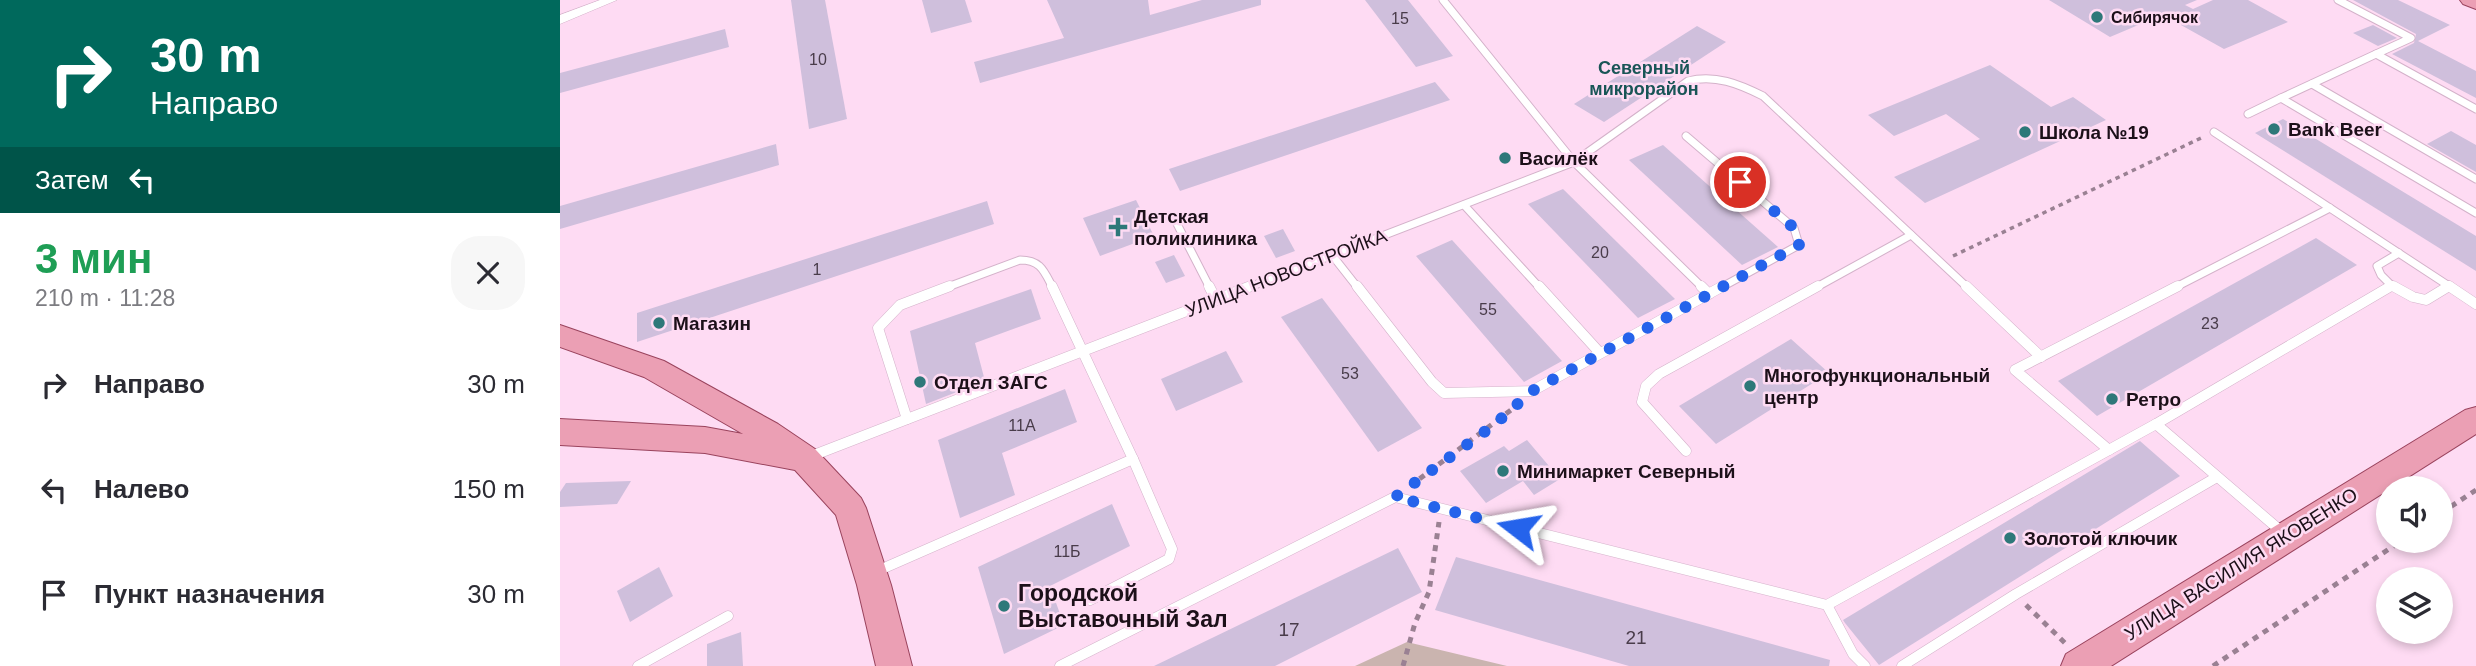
<!DOCTYPE html>
<html lang="ru">
<head>
<meta charset="utf-8">
<style>
  body { margin:0; font-family:Arial,sans-serif; background:#f7f7f7; color:#2b2b33; height:100vh; display:flex; flex-direction:column; font-size:26px; white-space:nowrap }
  * { box-sizing:border-box; margin:0 }
  p { font-size:23px; color:#7c7c81 }
  .icon { flex:none; width:38px; height:38px; fill:none; stroke:currentColor; stroke-width:2; stroke-linecap:round; stroke-linejoin:round }
  .map { position:relative; flex:1; overflow:hidden }
  .sheet { display:flex; flex-direction:column; background:#fff; width:560px }
  .sheet>* { flex:none }
  .hud { background:#00695c; color:#fff; overflow:hidden }
  .buttons { position:absolute; left:1816px; top:476px; display:grid; gap:14px }
  .buttons a { display:grid; place-items:center; width:77px; height:77px; border-radius:50%; background:#fff; box-shadow:0 4px 10px #0003; font-size:35px }
  .pin { position:absolute; display:grid; place-items:center; width:60px; height:60px; color:#fff; margin:-30px; border:4px solid #fff; border-radius:50%; box-shadow:0 2px 7px #0007 }
  .me { position:absolute; width:77px; margin:-38px; rotate:284deg; stroke-linejoin:round; filter:drop-shadow(0 0 5px #0008) }
  .turn { display:flex; align-items:center; gap:24px; height:147px; padding:0 35px; font-size:32px }
  .turn .icon { width:91px; height:91px; stroke-width:2.5 }
  .turn b { display:block; font-size:49px; line-height:60px }
  .then { display:flex; align-items:center; height:66px; padding:0 35px; background:#0003; gap:14px; font-size:26px }
  .round { display:grid; place-items:center; flex:none; width:74px; height:74px; border-radius:28px; background:#f7f7f7 }
  .head { display:flex; align-items:center; justify-content:space-between; height:119px; padding:0 35px }
  h1 { font-size:42px; font-weight:700; line-height:52px; color:#1e9e55 }
  ul { padding:0; list-style:none }
  li { display:flex; align-items:center; gap:21px; height:105px; padding:0 35px }
  li div { flex:1 }
  li b { display:block; font-size:26px }
  li em { font-style:normal }
  main { display:flex; flex:1; min-height:0 }
  .map>svg:first-child { display:block }
  .green { fill:#cab4af }
  .building { fill:#cfbfdc }
  .lines { fill:none; stroke-linecap:round; stroke-linejoin:round }
  .lane-far1-casing { stroke:#d4b2ca; stroke-width:9 }
  .lane-casing { stroke:#d4b2ca; stroke-width:11 }
  .street-casing { stroke:#d4b2ca; stroke-width:1 }
  .primary-casing { stroke:#9a435d; stroke-width:2 }
  .path-far1 { stroke:#9a8193; stroke-width:3.5; stroke-dasharray:4.5 4.5; stroke-linecap:butt }
  .path { stroke:#9a8193; stroke-width:5; stroke-dasharray:6 6; stroke-linecap:butt }
  .lane-far1 { stroke:#fff; stroke-width:7 }
  .lane { stroke:#fff; stroke-width:10 }
  .street { fill:#fff; fill-rule:evenodd }
  .primary { fill:#eb9fb4; fill-rule:evenodd }
  .route { stroke:#2563eb; stroke-width:12; stroke-dasharray:0 21.6 }
  .poi-dot { fill:#2e7879; stroke:#fedbf3; stroke-width:2.5 }
  .labels { text-anchor:middle; dominant-baseline:central; stroke-width:5; stroke-linejoin:round; paint-order:stroke }
  .far-poi-label { font-size:16px; font-weight:bold; fill:#1c1019; stroke:#fedbf3; text-anchor:start }
  .number-label { font-size:16px; fill:#493c4a }
  .far-neighbourhood-label { font-size:18px; font-weight:bold; fill:#195556; stroke:#fedbf3 }
  .poi-label { font-size:19px; font-weight:bold; fill:#1c1019; stroke:#fedbf3; text-anchor:start }
  .street-label { font-size:19px; fill:#1c1019; stroke:#fedbf3 }
  .near-number-label { font-size:19px; fill:#493c4a }
  .near-poi-label { font-size:23px; font-weight:bold; fill:#1c1019; stroke:#fedbf3; text-anchor:start }
</style>
</head>
<body>
<main>
<section class="sheet">
<div class="hud">
<div class="turn"><svg class="icon" aria-label="right" viewBox="0 0 24 24"><path d="M7 20v-9h11M14 6l5 5-5 5"/></svg><div><b>30 m</b>Направо</div></div>
<div class="then">Затем<svg class="icon" aria-label="left" viewBox="0 0 24 24"><path d="M17 20v-9H6M10 6l-5 5 5 5"/></svg></div>
</div>
<div class="head"><div><h1>3 мин</h1><p>210 m · 11:28</p></div><a class="round"><svg class="icon" aria-label="close" viewBox="0 0 24 24"><path d="M6 6l12 12M18 6L6 18"/></svg></a></div>
<ul>
<li><svg class="icon" aria-label="right" viewBox="0 0 24 24"><path d="M7 20v-9h11M14 6l5 5-5 5"/></svg><div><b>Направо</b></div><em>30 m</em></li>
<li><svg class="icon" aria-label="left" viewBox="0 0 24 24"><path d="M17 20v-9H6M10 6l-5 5 5 5"/></svg><div><b>Налево</b></div><em>150 m</em></li>
<li><svg class="icon" aria-label="arrive" viewBox="0 0 24 24"><path d="M6 21V4h12l-3 4 3 4H6"/></svg><div><b>Пункт назначения</b></div><em>30 m</em></li>
</ul>
</section>
<div class="map">
<svg width="1916" height="666" viewBox="0 0 1916 666">
  <rect width="100%" height="100%" fill="#fedbf3"/>
  <path class="green" d="M 847,642 L 947,666 L 795,666 Z"/>
  <g class="building">
    <path d="M 231,0 L 265,0 L 287,119 L 249,129 Z"/>
    <path d="M 362,0 L 405,0 L 412,22 L 371,33 Z"/>
    <path d="M 487,0 L 588,0 L 590,15 L 642,0 L 701,0 L 701,5 L 420,83 L 414,62 L 504,38 Z"/>
    <path d="M 805,0 L 848,0 L 893,56 L 856,67 Z"/>
    <path d="M 1489,0 L 1637,0 L 1625,5 L 1633,9 L 1653,0 L 1688,0 L 1728,22 L 1664,49 L 1603,15 L 1609,12 L 1550,37 Z"/>
    <path d="M 1793,0 L 1838,0 L 1890,25 L 1858,41 L 1916,71 L 1916,98 L 1832,54 L 1854,43 L 1856,34 Z"/>
    <path d="M 1813,25 L 1837,38 L 1818,46 L 1793,33 Z"/>
    <path d="M 1137,26 L 1166,42 L 1044,122 L 1014,104 Z"/>
    <path d="M 165,29 L 169,47 L 0,93 L 0,73 Z"/>
    <path d="M 1430,65 L 1491,107 L 1513,97 L 1546,120 L 1365,203 L 1334,177 L 1420,139 L 1386,114 L 1334,136 L 1308,115 Z"/>
    <path d="M 875,82 L 890,100 L 620,191 L 609,169 Z"/>
    <path d="M 1723,119 L 1916,236 L 1916,271 L 1695,133 Z"/>
    <path d="M 1891,131 L 1916,145 L 1916,172 L 1867,144 Z"/>
    <path d="M 216,144 L 219,165 L 0,229 L 0,206 Z"/>
    <path d="M 1103,145 L 1218,247 L 1182,265 L 1069,160 Z"/>
    <path d="M 1003,189 L 1115,299 L 1078,318 L 968,204 Z"/>
    <path d="M 576,200 L 594,236 L 540,256 L 523,218 Z"/>
    <path d="M 427,201 L 434,224 L 77,342 L 77,313 Z"/>
    <path d="M 723,229 L 735,251 L 716,258 L 704,236 Z"/>
    <path d="M 1756,238 L 1797,265 L 1537,416 L 1498,381 Z"/>
    <path d="M 892,240 L 1002,361 L 964,382 L 856,256 Z"/>
    <path d="M 614,255 L 625,276 L 606,283 L 595,262 Z"/>
    <path d="M 471,289 L 481,319 L 415,343 L 425,381 L 366,404 L 350,331 Z"/>
    <path d="M 762,298 L 862,428 L 818,452 L 721,317 Z"/>
    <path d="M 1231,339 L 1269,373 L 1156,444 L 1119,406 Z"/>
    <path d="M 666,351 L 683,382 L 616,411 L 601,379 Z"/>
    <path d="M 505,389 L 517,422 L 442,453 L 455,495 L 400,518 L 378,440 Z"/>
    <path d="M 967,440 L 1000,479 L 974,495 L 963,481 L 926,503 L 900,471 L 944,446 L 949,451 Z"/>
    <path d="M 1580,441 L 1620,476 L 1319,665 L 1285,623 L 1283,620 Z"/>
    <path d="M 71,481 L 57,504 L 0,507 L 0,492 L 6,483 Z"/>
    <path d="M 552,504 L 570,546 L 490,586 L 504,625 L 444,654 L 418,567 Z"/>
    <path d="M 838,548 L 862,592 L 715,666 L 594,666 Z"/>
    <path d="M 896,557 L 1270,660 L 1269,666 L 1069,666 L 875,610 Z"/>
    <path d="M 99,567 L 113,596 L 70,622 L 57,591 Z"/>
    <path d="M 181,632 L 183,666 L 147,666 L 147,644 Z"/>
  </g>
  <g class="lines">
    <defs>
      <g id="lane-far1">
        <path d="M 1778,0 L 1851,38 L 1816,54 L 1916,109"/>
        <path d="M 1752,84 L 1916,179"/>
        <path d="M 1721,98 L 1816,54"/>
        <path d="M 1688,114 L 1721,98 L 1916,213"/>
        <path d="M 1654,132 L 1892,288"/>
        <path d="M 1126,136 L 1234,228 L 1239,245 L 1160,288"/>
        <path d="M 904,205 L 980,288"/>
        <path d="M 614,218 L 650,288"/>
        <path d="M 772,255 L 798,288"/>
        <path d="M 1832,286 L 1836,288"/>
        <path d="M 385,288 L 460,260 C 481,260 484,271 493,288"/>
        <path d="M 687,288 L 1014,162 L 883,0"/>
        <path d="M 1143,288 L 1014,162 L 1128,81 C 1155,74 1179,84 1203,96 L 1408,288"/>
        <path d="M 1255,288 L 1351,235"/>
        <path d="M 1614,288 L 1770,208"/>
        <path d="M 1828,288 L 1832,286 L 1821,275 L 1817,266 L 1839,253"/>
        <path d="M 1886,288 L 1890,286"/>
      </g>
      <g id="lane">
        <path d="M 649,286 L 656,300"/>
        <path d="M 797,286 L 872,382 L 884,393 L 972,391 L 1163,286"/>
        <path d="M 979,286 L 1040,353"/>
        <path d="M 1141,286 L 1149,294"/>
        <path d="M 1406,286 L 1481,357"/>
        <path d="M 1833,286 L 1853,297 L 1866,300 L 1889,286"/>
        <path d="M 1889,286 L 1916,304"/>
        <path d="M 347,419 L 318,328 L 340,305 L 390,286"/>
        <path d="M 1596,424 L 1831,286"/>
        <path d="M 1549,450 L 1455,370 L 1618,286"/>
        <path d="M 1126,451 L 1082,402 L 1086,386 L 1099,374 L 1258,286"/>
        <path d="M 249,457 L 691,286"/>
        <path d="M 315,572 L 573,459 L 492,286"/>
        <path d="M 530,600 L 609,559 L 612,549 L 573,459"/>
        <path d="M 1267,605 L 1293,654 L 1305,666"/>
        <path d="M 78,666 L 168,616"/>
        <path d="M 500,666 L 835,497 L 1267,605 L 1596,424 L 1722,532"/>
        <path d="M 1342,666 L 1456,594 L 1657,477"/>
      </g>
      <path id="street" d="M 40,0 L 57,0 L 0,24 L 0,15 Z"/>
      <g id="primary">
        <path d="M 1900,0 L 1916,0 L 1916,9 L 1903,4 Z"/>
        <path d="M 0,325 L 104,361 L 218,424 L 255,449 L 301,498 L 306,508 L 331,585 L 352,666 L 316,666 L 297,585 L 276,515 L 235,470 L 145,453 L 0,445 L 0,419 L 145,427 L 183,434 L 84,377 L 0,347 Z"/>
        <path d="M 1916,407 L 1916,434 L 1551,666 L 1501,666 L 1506,654 L 1905,410 Z"/>
      </g>
    </defs>
    <use href="#lane-far1" class="lane-far1-casing"/>
    <use href="#lane" class="lane-casing"/>
    <use href="#street" class="street-casing"/>
    <use href="#primary" class="primary-casing"/>
    <path class="path-far1" d="M 1393,256 L 1641,138"/>
    <g class="path">
      <path d="M 850,486 L 955,407"/>
      <path d="M 1881,513 L 1916,490"/>
      <path d="M 1466,605 L 1505,643"/>
      <path d="M 843,666 L 855,623 L 869,592 L 879,522"/>
      <path d="M 1653,666 L 1841,541"/>
    </g>
    <use href="#lane-far1" class="lane-far1"/>
    <use href="#lane" class="lane"/>
    <use href="#street" class="street"/>
    <use href="#primary" class="primary"/>
  </g>
  <g class="lines">
    <path class="route" d="M 958,528 L 835,497 L 934,425 L 972,391 L 1239,245 L 1234,228 L 1180,182"/>
  </g>
  <g class="poi-dot">
    <circle cx="1537" cy="17" r="7"/>
    <circle cx="1714" cy="129" r="7"/>
    <circle cx="1465" cy="132" r="7"/>
    <circle cx="945" cy="158" r="7"/>
    <path d="M554.5 216.5h7v7h7v7h-7v7h-7v-7h-7v-7h7z"/>
    <circle cx="99" cy="323" r="7"/>
    <circle cx="360" cy="382" r="7"/>
    <circle cx="1190" cy="386" r="7"/>
    <circle cx="1552" cy="399" r="7"/>
    <circle cx="943" cy="471" r="7"/>
    <circle cx="1450" cy="538" r="7"/>
    <circle cx="444" cy="606" r="7"/>
  </g>
  <g class="labels">
    <g class="far-poi-label">
      <text x="1551" y="17">Сибирячок</text>
    </g>
    <g class="number-label">
      <text x="840" y="18">15</text>
      <text x="258" y="59">10</text>
      <text x="1040" y="252">20</text>
      <text x="257" y="269">1</text>
      <text x="928" y="309">55</text>
      <text x="1650" y="323">23</text>
      <text x="790" y="373">53</text>
      <text x="462" y="425">11А</text>
      <text x="507" y="551">11Б</text>
    </g>
    <g class="far-neighbourhood-label">
      <text x="1084" y="68">Северный<tspan x="1084" dy="21">микрорайон</tspan></text>
    </g>
    <g class="poi-label">
      <text x="1728" y="129">Bank Beer</text>
      <text x="1479" y="132">Школа №19</text>
      <text x="959" y="158">Василёк</text>
      <text x="574" y="216">Детская<tspan x="574" dy="22">поликлиника</tspan></text>
      <text x="113" y="323">Магазин</text>
      <text x="1204" y="375">Многофункциональный<tspan x="1204" dy="22">центр</tspan></text>
      <text x="374" y="382">Отдел ЗАГС</text>
      <text x="1566" y="399">Ретро</text>
      <text x="957" y="471">Минимаркет Северный</text>
      <text x="1464" y="538">Золотой ключик</text>
    </g>
    <g class="street-label">
      <text transform="translate(726 273) rotate(-21)">УЛИЦА НОВОСТРОЙКА</text>
      <text transform="translate(1681 564) rotate(-32)">УЛИЦА ВАСИЛИЯ ЯКОВЕНКО</text>
    </g>
    <g class="near-number-label">
      <text x="729" y="629">17</text>
      <text x="1076" y="637">21</text>
    </g>
    <g class="near-poi-label">
      <text x="458" y="593">Городской<tspan x="458" dy="26">Выставочный Зал</tspan></text>
    </g>
  </g>
</svg>
<div class="buttons">
<a><svg class="icon" aria-label="sound" viewBox="0 0 24 24"><path d="M4 9h4l5-4v14l-5-4H4zM17 9q2 3 0 6"/></svg></a>
<a><svg class="icon" aria-label="layers" viewBox="0 0 24 24"><path d="M12 4l9 5-9 5-9-5zM3 14l9 5 9-5"/></svg></a>
</div>
<div class="pin" style="left:1180px;top:182px;background:#d93025"><svg class="icon" aria-label="arrive" viewBox="0 0 24 24"><path d="M6 21V4h12l-3 4 3 4H6"/></svg></div>
<svg class="me" style="left:958px;top:528px" viewBox="-20 -20 40 40"><path d="M0-17L14 15 0 8-14 15z" fill="#2563eb" stroke="#fff" stroke-width="4"/></svg>
</div>
</main>
</body>
</html>
